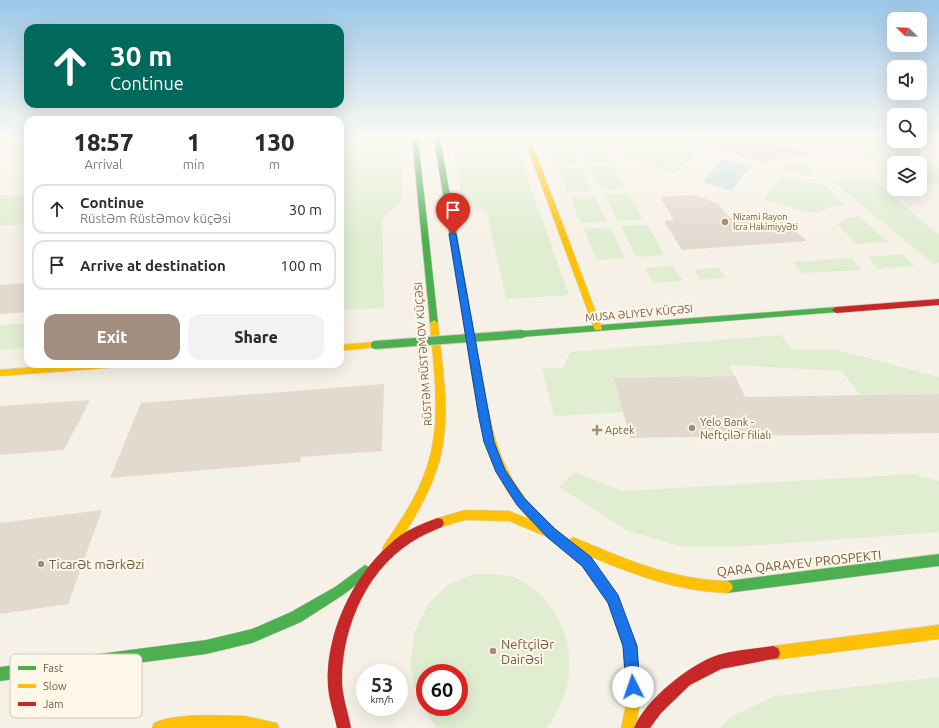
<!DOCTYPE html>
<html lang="en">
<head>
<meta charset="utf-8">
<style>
  body { margin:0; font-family:Ubuntu,sans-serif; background:#f2f2f3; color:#2b2b33; height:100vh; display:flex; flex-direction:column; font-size:15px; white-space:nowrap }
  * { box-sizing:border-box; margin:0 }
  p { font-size:13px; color:#7c7c81 }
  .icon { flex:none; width:22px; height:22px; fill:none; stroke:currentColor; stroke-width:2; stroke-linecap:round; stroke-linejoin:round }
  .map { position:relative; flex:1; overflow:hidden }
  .panel { position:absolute; left:24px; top:116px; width:320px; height:252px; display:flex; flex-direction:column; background:#fff; border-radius:12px; box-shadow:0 4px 16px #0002 }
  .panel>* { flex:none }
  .top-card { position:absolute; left:24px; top:24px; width:320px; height:84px; border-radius:12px; box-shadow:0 4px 16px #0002; background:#00695c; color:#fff; overflow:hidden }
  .needle { width:26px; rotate:293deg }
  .buttons { position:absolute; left:887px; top:12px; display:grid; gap:8px }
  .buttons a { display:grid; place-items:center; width:40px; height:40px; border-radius:8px; background:#fff; box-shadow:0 4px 16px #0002; font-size:20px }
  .speed { position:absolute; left:356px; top:664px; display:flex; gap:8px; font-size:20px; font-weight:700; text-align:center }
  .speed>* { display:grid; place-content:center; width:52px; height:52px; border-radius:50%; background:#fff; box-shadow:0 4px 16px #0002; line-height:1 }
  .speed small { font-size:10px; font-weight:400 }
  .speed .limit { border:6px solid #d22; background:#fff; color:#111 }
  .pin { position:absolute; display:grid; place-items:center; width:34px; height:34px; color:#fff; margin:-41px -17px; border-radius:50% 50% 50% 0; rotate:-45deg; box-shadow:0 0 4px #0007 }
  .pin .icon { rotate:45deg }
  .me { position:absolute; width:44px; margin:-22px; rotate:356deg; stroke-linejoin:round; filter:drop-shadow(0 0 3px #0008) }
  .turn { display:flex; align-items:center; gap:14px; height:84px; padding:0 20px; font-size:18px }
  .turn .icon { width:52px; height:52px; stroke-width:2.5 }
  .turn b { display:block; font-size:28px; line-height:34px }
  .eta { display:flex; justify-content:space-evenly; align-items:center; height:68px; text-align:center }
  .eta b { font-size:24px; font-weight:800; line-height:28px }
  .primary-button { display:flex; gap:8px; margin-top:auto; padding:8px 20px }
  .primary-button a { flex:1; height:46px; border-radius:12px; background:#a28e7f; color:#fff; font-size:16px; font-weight:800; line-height:46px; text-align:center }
  .primary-button a+a { background:#f2f2f3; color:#2b2b33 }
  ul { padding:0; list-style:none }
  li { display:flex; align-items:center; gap:12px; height:50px; margin:0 8px 6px; padding:0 12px; border:2px solid #e1e1e2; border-radius:12px }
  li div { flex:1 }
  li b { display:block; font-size:15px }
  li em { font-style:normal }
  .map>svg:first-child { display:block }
  .green { fill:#e0edd1; fill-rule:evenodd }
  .water { fill:#c8e2e6 }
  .building { fill:#e2d9cf }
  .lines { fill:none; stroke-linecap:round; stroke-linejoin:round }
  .fast-casing { stroke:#d7cdc3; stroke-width:1 }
  .slow-casing { stroke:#d7cdc3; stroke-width:1 }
  .jam-casing { stroke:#d7cdc3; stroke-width:1 }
  .fast { fill:#4caf50; fill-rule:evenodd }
  .slow { fill:#ffc107; fill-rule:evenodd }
  .jam { fill:#c62828; fill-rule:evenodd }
  .fast-bridge-casing { stroke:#d7cdc3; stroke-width:10; stroke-linecap:butt }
  .fast-bridge { stroke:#4caf50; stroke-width:8 }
  .route { fill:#1a73e8; stroke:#114b97 }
  .poi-dot { fill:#a28e7f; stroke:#fff7e7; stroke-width:1.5 }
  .labels { text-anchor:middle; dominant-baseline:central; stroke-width:4; stroke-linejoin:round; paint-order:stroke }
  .far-poi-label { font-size:9px; fill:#745947; stroke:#fff7e7; text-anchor:start }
  .street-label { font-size:11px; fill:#745947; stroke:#fff7e7 }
  .poi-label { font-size:11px; fill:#745947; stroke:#fff7e7; text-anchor:start }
  .near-street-label { font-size:13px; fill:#745947; stroke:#fff7e7 }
  .near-poi-label { font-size:13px; fill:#745947; stroke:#fff7e7; text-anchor:start }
  .key { fill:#fff7e7; stroke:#d5c8b7; stroke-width:1 }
  .key-label { font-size:11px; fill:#745947 }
</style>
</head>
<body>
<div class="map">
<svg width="939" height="728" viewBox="0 0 939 728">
  <rect width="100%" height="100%" fill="#f6f1e7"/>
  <g class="green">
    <path d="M 340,138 L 400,138 L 403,200 L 382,219 L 384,308 L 343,310 L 344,282 L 340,282 Z"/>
    <path d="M 451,138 L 513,138 L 569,295 L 506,299 L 487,213 L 462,198 Z"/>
    <path d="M 672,138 L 677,146 L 699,151 L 675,173 L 635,159 L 626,159 L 612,139 Z"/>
    <path d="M 894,138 L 894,141 L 898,141 L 939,170 L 939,184 L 920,185 L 920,163 L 894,163 L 894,175 L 849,140 Z"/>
    <path d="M 599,142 L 610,162 L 588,163 L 578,143 Z"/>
    <path d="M 569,144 L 579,164 L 556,165 L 547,145 Z"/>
    <path d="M 802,164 L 814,175 L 805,176 L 785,170 L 787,165 Z"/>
    <path d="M 613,166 L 626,189 L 602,190 L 590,167 Z"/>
    <path d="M 581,168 L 592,191 L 568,192 L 558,169 Z"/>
    <path d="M 781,175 L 808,183 L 821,183 L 845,205 L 833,206 L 821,212 L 805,212 L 764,199 Z"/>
    <path d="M 872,179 L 939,235 L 939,263 L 933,264 L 833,181 Z"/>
    <path d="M 629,193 L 643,219 L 618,221 L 604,195 Z"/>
    <path d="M 0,195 L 28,196 L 28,224 L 0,226 Z"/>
    <path d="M 595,196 L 607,222 L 581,223 L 570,197 Z"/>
    <path d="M 859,216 L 888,242 L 857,244 L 837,224 L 848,218 Z"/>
    <path d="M 647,225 L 664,255 L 636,257 L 621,226 Z"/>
    <path d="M 610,227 L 625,258 L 597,260 L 584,229 Z"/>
    <path d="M 902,254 L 915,266 L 879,269 L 867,257 Z"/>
    <path d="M 851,258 L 862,270 L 802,273 L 793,262 Z"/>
    <path d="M 673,266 L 683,281 L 654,283 L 645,268 Z"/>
    <path d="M 719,268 L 726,278 L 700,280 L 694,269 Z"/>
    <path d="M 28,323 L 28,348 L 0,350 L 0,325 Z"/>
    <path d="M 781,335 L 792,350 L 834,349 L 939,377 L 939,394 L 860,395 L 842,371 L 729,365 L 735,376 L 614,378 L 623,412 L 554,416 L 542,368 L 563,368 L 570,352 Z"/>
    <path d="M 574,472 L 623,491 L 914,474 L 939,481 L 939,532 L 733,547 L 683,547 L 626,530 L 559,487 Z"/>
    <path d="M 474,574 C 492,574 511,573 527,584 C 566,610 581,663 560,705 C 556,714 553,722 545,728 L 438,728 L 435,726 L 417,697 L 410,664 L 415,631 L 428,604 L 449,584 ZM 425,673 L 459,673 L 459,707 L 425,707 Z"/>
    <path d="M 939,677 L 939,728 L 719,728 L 732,716 L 775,696 Z"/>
  </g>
  <path class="water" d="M 723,159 L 750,167 L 731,191 L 703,182 Z"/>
  <g class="building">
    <path d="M 710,138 L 753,138 L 810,153 L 810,156 L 759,161 L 708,147 Z"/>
    <path d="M 695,195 L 717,203 L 730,218 L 777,216 L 807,241 L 682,250 L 664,221 L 674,220 L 660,197 Z"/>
    <path d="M 28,283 L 28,312 L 0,314 L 0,285 Z"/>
    <path d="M 735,376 L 745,397 L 939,394 L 939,433 L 630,438 L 614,378 Z"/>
    <path d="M 384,384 L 382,451 L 301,457 L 300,462 L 110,478 L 141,403 Z"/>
    <path d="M 90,400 L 64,450 L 0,455 L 0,406 Z"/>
    <path d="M 102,510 L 68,604 L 0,614 L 0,523 Z"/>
  </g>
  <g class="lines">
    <defs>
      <g id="fast">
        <path d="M 412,138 L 418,138 L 438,323 L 434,326 L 430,323 Z"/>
        <path d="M 434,138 L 440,138 L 484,389 L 482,392 L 476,392 L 474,389 Z"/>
        <path d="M 836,307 L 839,308 L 840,310 L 839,312 L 522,337 L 518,334 L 522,331 Z"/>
        <path d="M 939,554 L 939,566 L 727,593 L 723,591 L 721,587 L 723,583 L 727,581 Z"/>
        <path d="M 365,565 L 369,567 L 371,571 L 369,575 L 343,595 L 301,622 L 252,643 L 206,654 L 0,681 L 0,667 L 206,640 L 252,629 L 291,612 L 335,587 Z"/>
      </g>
      <g id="slow">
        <path d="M 524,138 L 530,138 L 602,328 L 601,330 L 595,330 L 594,328 Z"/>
        <path d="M 434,320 L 438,323 C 443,372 453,424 436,472 C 426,501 409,527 392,553 L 388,555 L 384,553 L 382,549 L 384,545 C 397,525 412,505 421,482 C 444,432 434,376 430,323 Z"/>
        <path d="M 375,342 L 379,345 L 378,347 L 340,351 L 340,345 Z"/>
        <path d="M 75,364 L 124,364 L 120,367 L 0,376 L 0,370 Z"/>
        <path d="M 479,385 L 482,386 L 484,389 C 497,460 511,494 569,540 L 573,537 C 626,559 669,579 727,581 L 731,583 L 733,587 L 731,591 L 727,593 C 676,591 635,575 589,556 L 617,595 L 637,646 L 641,700 L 635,728 L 621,728 L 627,700 L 623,646 L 608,603 L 582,565 L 547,537 L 509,521 L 465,520 L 438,528 L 434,527 L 432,523 L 434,519 L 465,510 L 509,511 L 529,519 C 494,483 482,437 474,389 L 476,386 Z"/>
        <path d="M 939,625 L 939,639 L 773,660 L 768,658 L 766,653 L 768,648 L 773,646 Z"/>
        <path d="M 245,716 L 277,723 L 279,728 L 152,728 L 154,723 C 179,712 218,716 245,716 Z"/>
      </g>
      <g id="jam">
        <path d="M 939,299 L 939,305 L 836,313 L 832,310 L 836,307 Z"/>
        <path d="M 438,518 L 442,519 L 444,523 L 442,527 C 435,530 427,533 420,537 C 369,564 342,625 342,680 C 342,696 348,712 351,728 L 337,728 C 334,714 329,700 328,686 C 325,635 352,577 390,544 C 403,531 421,524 438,518 Z"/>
        <path d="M 773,646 L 778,648 L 780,653 L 778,658 L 721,669 L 690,685 L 661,713 L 650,728 L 634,728 C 645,700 690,664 718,655 C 735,650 755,649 773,646 Z"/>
      </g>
    </defs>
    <use href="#fast" class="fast-casing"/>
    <use href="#slow" class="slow-casing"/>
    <use href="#jam" class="jam-casing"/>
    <use href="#fast" class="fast"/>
    <use href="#slow" class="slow"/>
    <use href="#jam" class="jam"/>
    <defs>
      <path id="fast-bridge" d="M 375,345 L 522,334"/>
    </defs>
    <use href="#fast-bridge" class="fast-bridge-casing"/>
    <use href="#fast-bridge" class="fast-bridge"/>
  </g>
  <linearGradient id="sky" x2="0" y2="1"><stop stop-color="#9bc6e7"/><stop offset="0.57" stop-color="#fbf9f4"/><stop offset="1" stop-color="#fbf9f4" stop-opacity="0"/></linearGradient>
  <rect width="939" height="240" fill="url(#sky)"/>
  <path class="route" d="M 453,232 L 456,234 L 494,442 L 505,470 L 524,498 L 555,529 L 591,557 L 618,595 L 637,646 L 640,687 L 638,692 L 633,694 L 628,692 L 626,687 L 623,646 L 608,603 L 582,566 L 547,537 L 517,505 L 496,472 L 484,442 L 479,418 L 449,234 Z"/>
  <g class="poi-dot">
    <circle cx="725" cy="222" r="4"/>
    <circle cx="692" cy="428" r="4"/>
    <path d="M595 424h4v4h4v4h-4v4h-4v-4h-4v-4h4z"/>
    <circle cx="41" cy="564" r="4"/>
    <circle cx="493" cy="651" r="4"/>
  </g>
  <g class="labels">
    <g class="far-poi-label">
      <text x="733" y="217">Nizami Rayon<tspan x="733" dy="10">İcra Hakimiyyəti</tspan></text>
    </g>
    <g class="street-label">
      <text transform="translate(639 313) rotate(-5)">MUSA ƏLIYEV KÜÇƏSI</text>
      <text transform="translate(423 354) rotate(-94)">RÜSTƏM RÜSTƏMOV KÜÇƏSI</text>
    </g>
    <g class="poi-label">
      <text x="700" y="422">Yelo Bank -<tspan x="700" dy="13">Neftçilər filialı</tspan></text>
      <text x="605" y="430">Aptek</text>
    </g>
    <g class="near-street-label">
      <text transform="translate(799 563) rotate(-6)">QARA QARAYEV PROSPEKTI</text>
    </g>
    <g class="near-poi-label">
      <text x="49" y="564">Ticarət mərkəzi</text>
      <text x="501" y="644">Neftçilər<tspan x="501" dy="15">Dairəsi</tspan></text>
    </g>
  </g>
  <rect x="10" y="654" width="132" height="64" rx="6" class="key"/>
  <rect x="18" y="666" width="18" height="4" fill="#4caf50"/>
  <rect x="18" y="684" width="18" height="4" fill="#ffc107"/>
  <rect x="18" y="702" width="18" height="4" fill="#c62828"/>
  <g class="key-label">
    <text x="43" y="672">Fast</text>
    <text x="43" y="690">Slow</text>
    <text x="43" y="708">Jam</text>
  </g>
</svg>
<div class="buttons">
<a><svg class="needle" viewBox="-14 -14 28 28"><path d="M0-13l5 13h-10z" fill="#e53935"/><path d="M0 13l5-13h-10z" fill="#7c7c81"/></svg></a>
<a><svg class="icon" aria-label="sound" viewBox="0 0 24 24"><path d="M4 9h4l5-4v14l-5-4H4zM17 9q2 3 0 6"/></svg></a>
<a><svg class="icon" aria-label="search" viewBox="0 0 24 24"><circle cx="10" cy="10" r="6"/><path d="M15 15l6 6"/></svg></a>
<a><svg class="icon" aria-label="layers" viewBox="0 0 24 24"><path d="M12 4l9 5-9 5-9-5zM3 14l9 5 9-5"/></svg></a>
</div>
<div class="speed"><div>53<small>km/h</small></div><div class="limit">60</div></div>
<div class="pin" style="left:453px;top:234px;background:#d93025"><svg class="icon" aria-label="arrive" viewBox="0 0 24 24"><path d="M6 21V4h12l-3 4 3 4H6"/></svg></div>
<svg class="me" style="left:633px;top:687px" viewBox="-20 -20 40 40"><circle r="19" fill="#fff"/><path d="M0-13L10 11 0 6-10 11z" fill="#1a73e8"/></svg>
<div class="top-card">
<div class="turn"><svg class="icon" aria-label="ahead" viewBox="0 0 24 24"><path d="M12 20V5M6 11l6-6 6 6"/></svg><div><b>30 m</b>Continue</div></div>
</div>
<section class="panel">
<div class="eta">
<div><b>18:57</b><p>Arrival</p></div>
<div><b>1</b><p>min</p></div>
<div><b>130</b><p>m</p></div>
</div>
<ul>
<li><svg class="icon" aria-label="ahead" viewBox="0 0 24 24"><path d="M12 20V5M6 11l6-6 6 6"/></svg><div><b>Continue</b><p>Rüstəm Rüstəmov küçəsi</p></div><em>30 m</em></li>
<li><svg class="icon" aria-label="arrive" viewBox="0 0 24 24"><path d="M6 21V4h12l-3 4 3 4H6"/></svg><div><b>Arrive at destination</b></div><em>100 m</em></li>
</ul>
<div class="primary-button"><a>Exit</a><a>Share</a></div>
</section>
</div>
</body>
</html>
